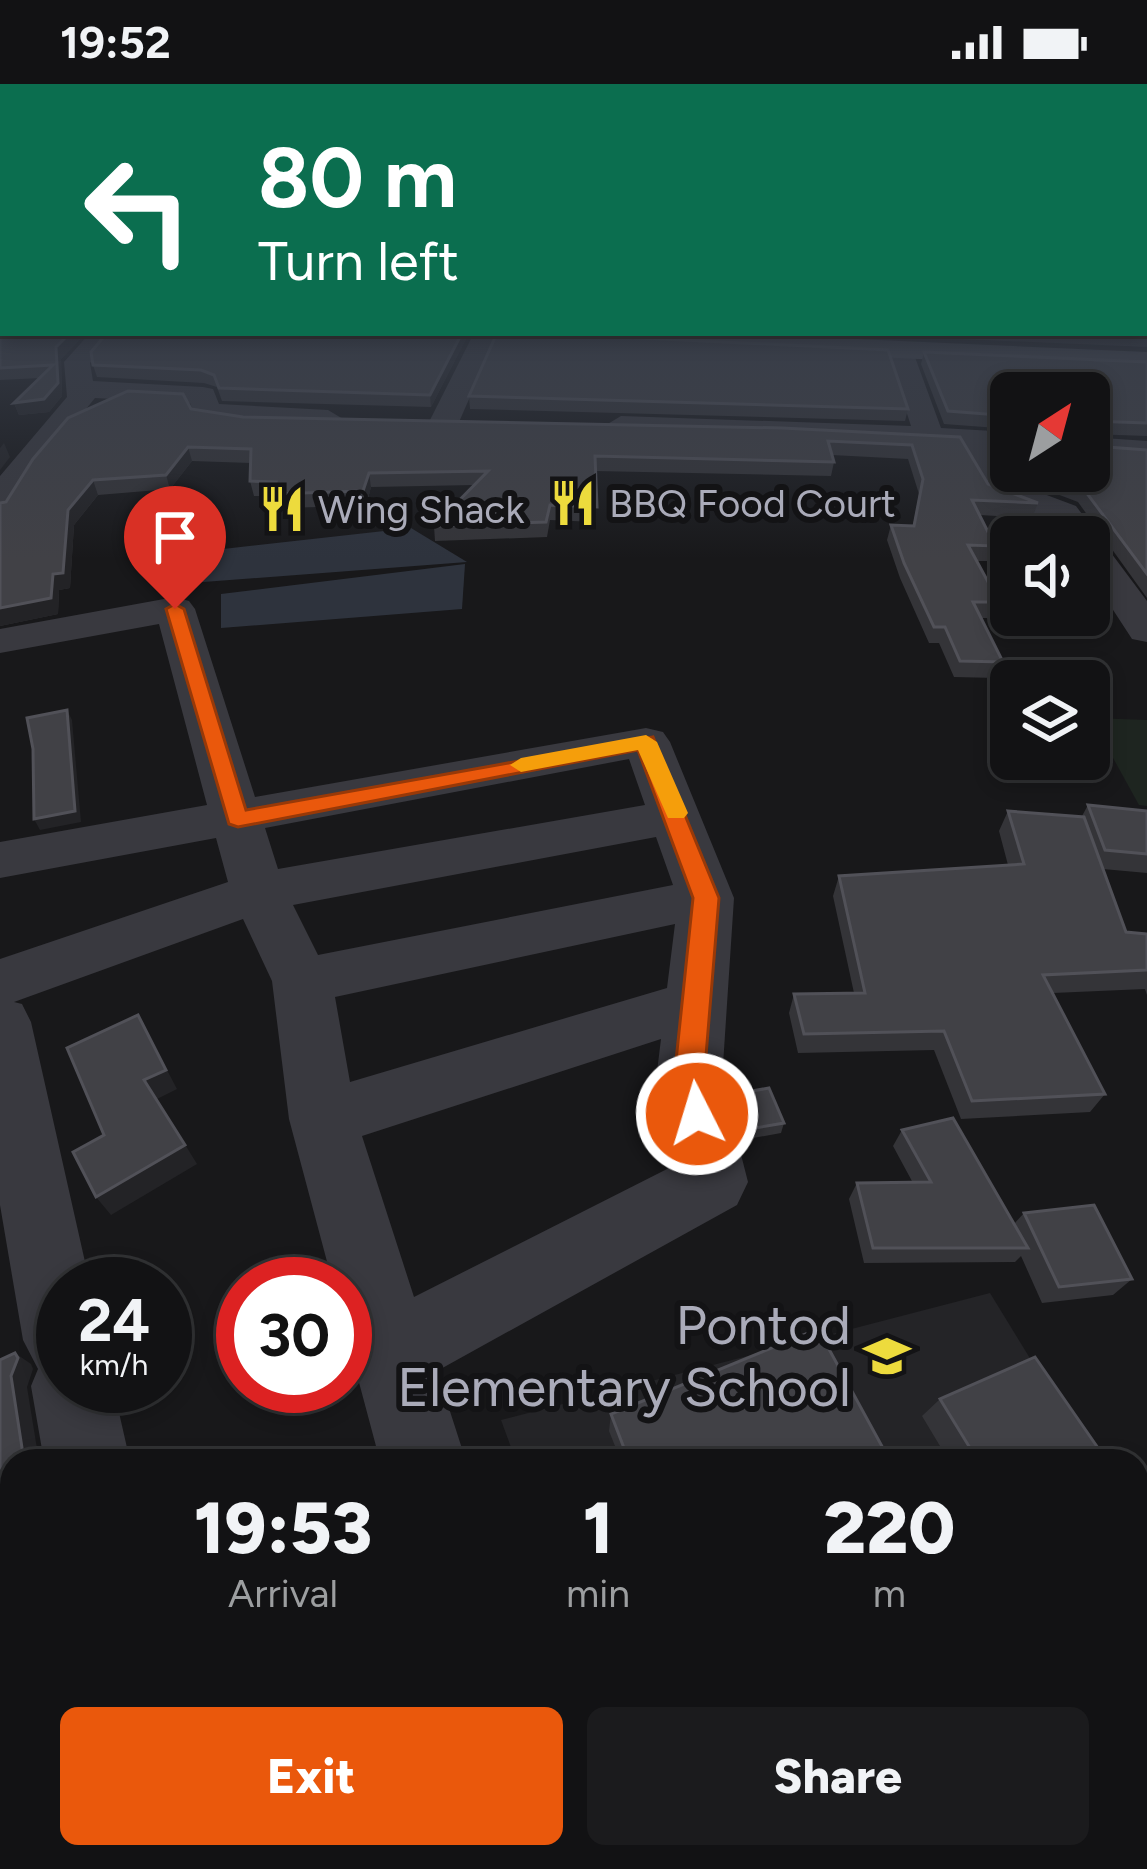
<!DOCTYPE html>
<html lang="en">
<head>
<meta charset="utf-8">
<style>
  body { margin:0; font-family:Figtree,sans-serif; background:#1b1b1d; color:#f1f3f6; height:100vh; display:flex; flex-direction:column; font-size:45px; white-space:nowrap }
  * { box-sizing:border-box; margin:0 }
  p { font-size:39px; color:#9c9ea0 }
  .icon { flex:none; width:66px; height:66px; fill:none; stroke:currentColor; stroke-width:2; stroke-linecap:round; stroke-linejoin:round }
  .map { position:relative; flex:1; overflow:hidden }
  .sheet { position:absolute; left:0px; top:1365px; width:1149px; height:420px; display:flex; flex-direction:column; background:#121214; border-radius:36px 36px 0 0; box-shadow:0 6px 18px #0003,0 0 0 3px #313234 }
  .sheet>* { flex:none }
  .hud { position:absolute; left:0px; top:0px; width:1149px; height:252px; box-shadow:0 6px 18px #0003,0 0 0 3px #313234; background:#0b6e4f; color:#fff; overflow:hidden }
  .needle { width:78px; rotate:36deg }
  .fabs { position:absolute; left:990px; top:288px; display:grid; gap:24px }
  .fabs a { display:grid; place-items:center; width:120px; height:120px; border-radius:18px; background:#121214; box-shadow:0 6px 18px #0003,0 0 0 3px #313234; font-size:60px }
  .speed { position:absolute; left:36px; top:1173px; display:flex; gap:24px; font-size:60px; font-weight:700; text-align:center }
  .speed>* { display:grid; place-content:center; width:156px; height:156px; border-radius:50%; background:#121214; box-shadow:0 6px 18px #0003,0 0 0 3px #313234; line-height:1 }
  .speed small { font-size:30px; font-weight:400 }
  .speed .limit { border:18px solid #d22; background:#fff; color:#111 }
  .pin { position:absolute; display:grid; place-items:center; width:102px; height:102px; color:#fff; margin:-123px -51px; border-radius:50% 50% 50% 0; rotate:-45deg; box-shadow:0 0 12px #0007 }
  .pin .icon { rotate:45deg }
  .me { position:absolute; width:132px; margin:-66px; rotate:355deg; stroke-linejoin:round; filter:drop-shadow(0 0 9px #0008) }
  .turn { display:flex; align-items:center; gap:42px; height:252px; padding:0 60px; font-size:54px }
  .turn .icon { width:156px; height:156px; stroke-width:2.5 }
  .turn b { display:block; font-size:84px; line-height:102px }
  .eta { display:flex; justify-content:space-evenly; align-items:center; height:204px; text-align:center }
  .eta b { font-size:72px; font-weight:800; line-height:84px }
  .button { display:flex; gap:24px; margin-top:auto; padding:24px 60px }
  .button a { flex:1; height:138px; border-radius:18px; background:#ea580c; color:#fff; font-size:48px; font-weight:800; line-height:138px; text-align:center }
  .button a+a { background:#1b1b1d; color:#f1f3f6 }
  .status { display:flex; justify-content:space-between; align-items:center; height:84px; padding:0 60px; background:#121214; direction:ltr }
  .status svg { height:33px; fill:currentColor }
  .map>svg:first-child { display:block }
  .built { fill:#242427 }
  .green { fill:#1e2520 }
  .water { fill:#2e333d }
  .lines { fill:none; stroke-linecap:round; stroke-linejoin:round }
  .street { fill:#39393f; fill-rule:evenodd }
  .secondary { fill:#47474e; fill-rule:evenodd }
  .wall { fill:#343438 }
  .shaded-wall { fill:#232326 }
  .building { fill:#414146; stroke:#515158; stroke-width:3 }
  .route { fill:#ea580c; stroke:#983908; stroke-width:3 }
  .slow { fill:#f59e0b }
  .labels { text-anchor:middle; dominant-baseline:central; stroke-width:12; stroke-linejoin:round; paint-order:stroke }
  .far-poi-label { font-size:39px; fill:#aaabb9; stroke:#131315; text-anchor:start }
  .near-poi-label { font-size:54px; fill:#aaabb9; stroke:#131315; text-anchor:end }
</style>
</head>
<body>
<div class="status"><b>19:52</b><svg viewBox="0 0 49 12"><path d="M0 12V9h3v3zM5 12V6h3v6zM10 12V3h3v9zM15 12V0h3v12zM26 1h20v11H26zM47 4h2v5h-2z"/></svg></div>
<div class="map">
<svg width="1147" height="1785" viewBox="0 0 1147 1785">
  <rect width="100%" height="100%" fill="#18181a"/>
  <g class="built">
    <path d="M 990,1209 L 1093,1377 L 516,1377 L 501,1336 Z"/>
    <path d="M 1137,1448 L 1147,1465 L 1147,1785 L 658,1785 L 653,1773 L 1137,1773 Z"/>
  </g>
  <path class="green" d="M 1091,634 L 1147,636 L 1147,722 L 1139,721 Z"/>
  <g class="water">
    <path d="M 411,444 L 467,478 L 177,500 L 179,470 Z"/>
    <path d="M 465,480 L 462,525 L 221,544 L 221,510 Z"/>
  </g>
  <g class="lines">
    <g class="street">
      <path d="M 90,249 L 116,249 L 90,279 L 93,297 L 203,303 L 213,305 L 219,320 L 328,326 L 343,335 L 328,344 L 206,337 L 196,334 L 190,319 L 95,314 L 35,387 L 12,428 L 0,431 L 0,392 L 67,313 L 64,278 Z"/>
      <path d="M 474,249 L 498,249 L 459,338 L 444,347 L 434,344 L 429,338 Z"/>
      <path d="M 899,257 L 912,265 L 941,344 L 1011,348 L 1011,366 L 991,365 L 1012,398 L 1076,422 L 1147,517 L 1147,558 L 1132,555 L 1089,489 L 1089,453 L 1064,453 L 1052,436 L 987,412 L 959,363 L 621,350 L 606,341 L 621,332 L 911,342 L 886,265 Z"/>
      <path d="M 1089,353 L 1147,357 L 1147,375 L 1089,371 Z"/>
      <path d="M 175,513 L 189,517 L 195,525 L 255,713 L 646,644 L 663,648 L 670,658 L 734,814 L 722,996 L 748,1098 L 737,1121 L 437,1287 L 466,1377 L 380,1377 L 345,1246 L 345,1200 L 333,1200 L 289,1035 L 272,897 L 243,835 L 14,918 L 22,920 L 31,938 L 90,1200 L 63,1200 L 63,1302 L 113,1302 L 130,1377 L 44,1377 L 31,1302 L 38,1285 L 23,1256 L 0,1121 L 0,875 L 228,798 L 216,754 L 0,794 L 0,758 L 207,721 L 159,540 L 0,569 L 0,545 ZM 629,675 L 645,721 L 278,785 L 265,744 ZM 656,753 L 673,801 L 318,871 L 293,821 ZM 675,840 L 667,904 L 350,998 L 335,913 ZM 661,955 L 656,996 L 673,1082 L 414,1213 L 362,1052 Z"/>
      <path d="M 112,1773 L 225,1773 L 230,1785 L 117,1785 Z"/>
      <path d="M 485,1773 L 593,1773 L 596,1785 L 488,1785 Z"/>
    </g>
    <path class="secondary" d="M 529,249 L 723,249 L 1147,268 L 1147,286 L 543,257 Z"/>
  </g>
  <g class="wall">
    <path d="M 0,225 L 3,249 L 86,249 L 61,275 L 62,312 L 49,328 L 19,331 L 14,319 L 40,294 L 0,296 Z"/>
    <path d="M 1147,225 L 1147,263 L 824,249 L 1146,249 Z"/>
    <path d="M 107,249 L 469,249 L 431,323 L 222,317 L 217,303 L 204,299 L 97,293 L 93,281 Z"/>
    <path d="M 924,268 L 1147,278 L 1147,352 L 1090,350 L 1090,358 L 1094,362 L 1147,366 L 1147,514 L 1078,418 L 1015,394 L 999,370 L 1004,357 L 1011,356 L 1011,387 L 1089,387 L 1011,309 L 1011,345 L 944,340 L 921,280 Z"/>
    <path d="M 469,312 L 908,325 L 905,337 L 470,325 Z"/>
    <path d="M 191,325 L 243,333 L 960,353 L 988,400 L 1038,419 L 1032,434 L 980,431 L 995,462 L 990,477 L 976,477 L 999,518 L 993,534 L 981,534 L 1003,578 L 997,594 L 954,593 L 939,559 L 929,559 L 900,494 L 887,456 L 891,441 L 913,442 L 919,410 L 908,375 L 832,371 L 834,378 L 831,392 L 595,387 L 596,438 L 550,436 L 547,453 L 435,457 L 434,442 L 474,401 L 371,403 L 366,422 L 275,424 L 273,412 L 254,412 L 250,397 L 251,379 L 192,377 L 170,405 L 98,411 L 74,441 L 70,504 L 59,506 L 58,530 L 0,542 L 0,419 Z"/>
    <path d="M 1088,721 L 1147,727 L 1147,789 L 1103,785 L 1126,848 L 1147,850 L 1147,911 L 1145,905 L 1053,909 L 1105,1010 L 1090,1028 L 961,1035 L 934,966 L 798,969 L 789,929 L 794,910 L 854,909 L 833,812 L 839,792 L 1008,781 L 999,747 L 1008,727 L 1082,732 Z"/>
    <path d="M 735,1010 L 784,1039 L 781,1049 L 742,1056 L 733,1020 Z"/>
    <path d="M 902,1046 L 1014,1140 L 1024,1129 L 1132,1195 L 1113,1211 L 1042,1219 L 1021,1172 L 1015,1178 L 864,1179 L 849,1115 L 857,1099 L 913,1099 L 893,1062 Z"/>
    <path d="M 940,1315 L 1107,1377 L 949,1377 L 922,1332 Z"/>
    <path d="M 611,1330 L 890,1377 L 621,1377 L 609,1347 Z"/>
    <path d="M 699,1773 L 1137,1773 L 1147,1785 L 703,1785 Z"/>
  </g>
  <g class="shaded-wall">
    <path d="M 70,249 L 86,249 L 61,275 L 62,312 L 49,328 L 19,331 L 14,319 L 58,299 L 56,263 Z"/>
    <path d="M 462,249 L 469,249 L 431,323 L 430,311 Z"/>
    <path d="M 4,359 L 10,373 L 0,386 L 0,364 Z"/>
    <path d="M 188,363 L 192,377 L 170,405 L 166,391 Z"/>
    <path d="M 369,389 L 371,403 L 366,422 L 363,407 Z"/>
    <path d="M 93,396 L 98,411 L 74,441 L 70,504 L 59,506 L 58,530 L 0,542 L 0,524 L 53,490 L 68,426 Z"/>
    <path d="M 67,626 L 72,636 L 81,738 L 40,746 L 34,735 Z"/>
    <path d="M 138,931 L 177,1005 L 157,1015 L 197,1080 L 111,1131 L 96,1113 Z"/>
    <path d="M 15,1269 L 31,1280 L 33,1285 L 27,1303 L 39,1377 L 24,1377 L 11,1292 Z"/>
    <path d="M 20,1773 L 32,1773 L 6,1785 L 0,1785 L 0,1782 Z"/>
  </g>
  <g class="building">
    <path d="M 0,225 L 3,225 L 3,249 L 70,249 L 56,263 L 58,299 L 44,315 L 14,319 L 53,281 L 0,284 Z"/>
    <path d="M 1146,225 L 1147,252 L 1085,249 L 1146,249 Z"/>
    <path d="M 107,249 L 462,249 L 430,311 L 219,304 L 214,291 L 201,286 L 93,281 L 91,268 Z"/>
    <path d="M 497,249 L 541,249 L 888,266 L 908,325 L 469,312 Z"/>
    <path d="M 924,268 L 1147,278 L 1147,339 L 1091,337 L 1090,358 L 1094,362 L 1147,366 L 1147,490 L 1083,404 L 1036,387 L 1089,387 L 1089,309 L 1011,309 L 1011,332 L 948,327 Z"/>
    <path d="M 128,307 L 183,310 L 191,325 L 243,333 L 782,344 L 960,353 L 988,400 L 1038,419 L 972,416 L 995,462 L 968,461 L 999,518 L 973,518 L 1003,578 L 960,577 L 945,543 L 934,543 L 904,479 L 891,441 L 914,442 L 923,395 L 912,361 L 828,357 L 834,378 L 595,372 L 597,423 L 550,421 L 546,438 L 434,442 L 488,387 L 369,389 L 363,407 L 272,410 L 276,398 L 250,397 L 251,365 L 188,363 L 166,391 L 93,396 L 68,426 L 63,489 L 53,490 L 51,514 L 0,524 L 0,419 L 6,418 L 33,375 L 68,334 Z"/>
    <path d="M 67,626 L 75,727 L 34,735 L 33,665 L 27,634 Z"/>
    <path d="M 1088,721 L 1147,727 L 1147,770 L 1105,766 Z"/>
    <path d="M 1008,727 L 1084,733 L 1126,848 L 1147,850 L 1147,886 L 1043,891 L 1105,1010 L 972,1017 L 944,947 L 804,950 L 794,910 L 865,909 L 839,792 L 1024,780 Z"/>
    <path d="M 138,931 L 166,986 L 144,996 L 185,1061 L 96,1113 L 73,1068 L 104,1051 L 67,964 Z"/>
    <path d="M 769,1004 L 784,1039 L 744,1046 L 735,1010 Z"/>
    <path d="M 953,1034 L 1028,1164 L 873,1164 L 857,1099 L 931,1098 L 902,1046 Z"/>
    <path d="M 1094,1121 L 1132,1195 L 1059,1203 L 1024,1129 Z"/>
    <path d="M 818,1245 L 890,1377 L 629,1377 L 611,1330 Z"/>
    <path d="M 15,1269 L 18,1274 L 11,1292 L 24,1377 L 12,1377 L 12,1773 L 20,1773 L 0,1782 L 0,1276 Z"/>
    <path d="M 1035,1273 L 1107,1377 L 978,1377 L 940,1315 Z"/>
    <path d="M 1137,1421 L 1147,1435 L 1147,1648 L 1137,1654 Z"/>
    <path d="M 1137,1741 L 1147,1761 L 1147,1785 L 709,1785 L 706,1777 L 714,1773 L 1137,1773 Z"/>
  </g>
  <linearGradient id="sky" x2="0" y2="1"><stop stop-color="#0d0d0e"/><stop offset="0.47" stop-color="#373d49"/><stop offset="1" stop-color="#373d49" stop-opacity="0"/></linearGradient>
  <rect width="1147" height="475" fill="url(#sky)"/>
  <path class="route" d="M 175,520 L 184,525 L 246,726 L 653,653 L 719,814 L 704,996 L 712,1030 L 707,1040 L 697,1043 L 686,1040 L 674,996 L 693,814 L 638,666 L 238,743 L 229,740 L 166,525 Z"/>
  <path class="slow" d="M 646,651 L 657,658 L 688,729 L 684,734 L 668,734 L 638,666 L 521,688 L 510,681 L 521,674 Z"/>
  <defs>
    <symbol id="restaurant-bare" viewBox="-9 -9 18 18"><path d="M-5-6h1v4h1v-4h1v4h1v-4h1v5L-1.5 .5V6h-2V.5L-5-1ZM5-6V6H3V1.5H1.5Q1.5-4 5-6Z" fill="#eddb3d" stroke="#131315" stroke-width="2.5" paint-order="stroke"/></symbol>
    <symbol id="school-bare" viewBox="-9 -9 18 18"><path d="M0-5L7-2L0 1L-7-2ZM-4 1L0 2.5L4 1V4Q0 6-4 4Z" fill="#eddb3d" stroke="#131315" stroke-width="2.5" paint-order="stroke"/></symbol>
  </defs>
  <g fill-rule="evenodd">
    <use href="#restaurant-bare" x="540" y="386" width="66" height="66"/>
    <use href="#restaurant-bare" x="249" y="392" width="66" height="66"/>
    <use href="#school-bare" x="854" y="1239" width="66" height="66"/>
  </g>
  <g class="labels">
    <g class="far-poi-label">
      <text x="609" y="419">BBQ Food Court</text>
      <text x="318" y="425">Wing Shack</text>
    </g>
    <g class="near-poi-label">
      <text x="851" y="1241">Pontod<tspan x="851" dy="62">Elementary School</tspan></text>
    </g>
  </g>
</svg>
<div class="fabs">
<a><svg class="needle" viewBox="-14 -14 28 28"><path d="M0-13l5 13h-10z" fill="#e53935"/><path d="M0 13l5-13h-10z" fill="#9c9ea0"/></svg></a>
<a><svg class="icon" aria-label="sound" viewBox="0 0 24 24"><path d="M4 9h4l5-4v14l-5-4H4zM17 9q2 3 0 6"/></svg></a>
<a><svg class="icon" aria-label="layers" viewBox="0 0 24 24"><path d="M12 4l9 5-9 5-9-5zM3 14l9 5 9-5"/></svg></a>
</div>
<div class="speed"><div>24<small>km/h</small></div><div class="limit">30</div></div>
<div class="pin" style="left:175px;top:525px;background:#d93025"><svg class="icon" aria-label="arrive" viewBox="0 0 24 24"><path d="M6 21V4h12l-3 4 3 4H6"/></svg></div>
<svg class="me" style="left:697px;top:1030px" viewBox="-20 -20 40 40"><circle r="17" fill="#ea580c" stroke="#fff" stroke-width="3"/><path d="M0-11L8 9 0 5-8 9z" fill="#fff"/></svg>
<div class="hud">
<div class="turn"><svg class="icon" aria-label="left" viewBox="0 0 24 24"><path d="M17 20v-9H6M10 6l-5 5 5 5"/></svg><div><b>80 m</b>Turn left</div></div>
</div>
<section class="sheet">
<div class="eta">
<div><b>19:53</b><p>Arrival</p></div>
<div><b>1</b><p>min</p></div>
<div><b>220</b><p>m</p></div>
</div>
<div class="button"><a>Exit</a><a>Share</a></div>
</section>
</div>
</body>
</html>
